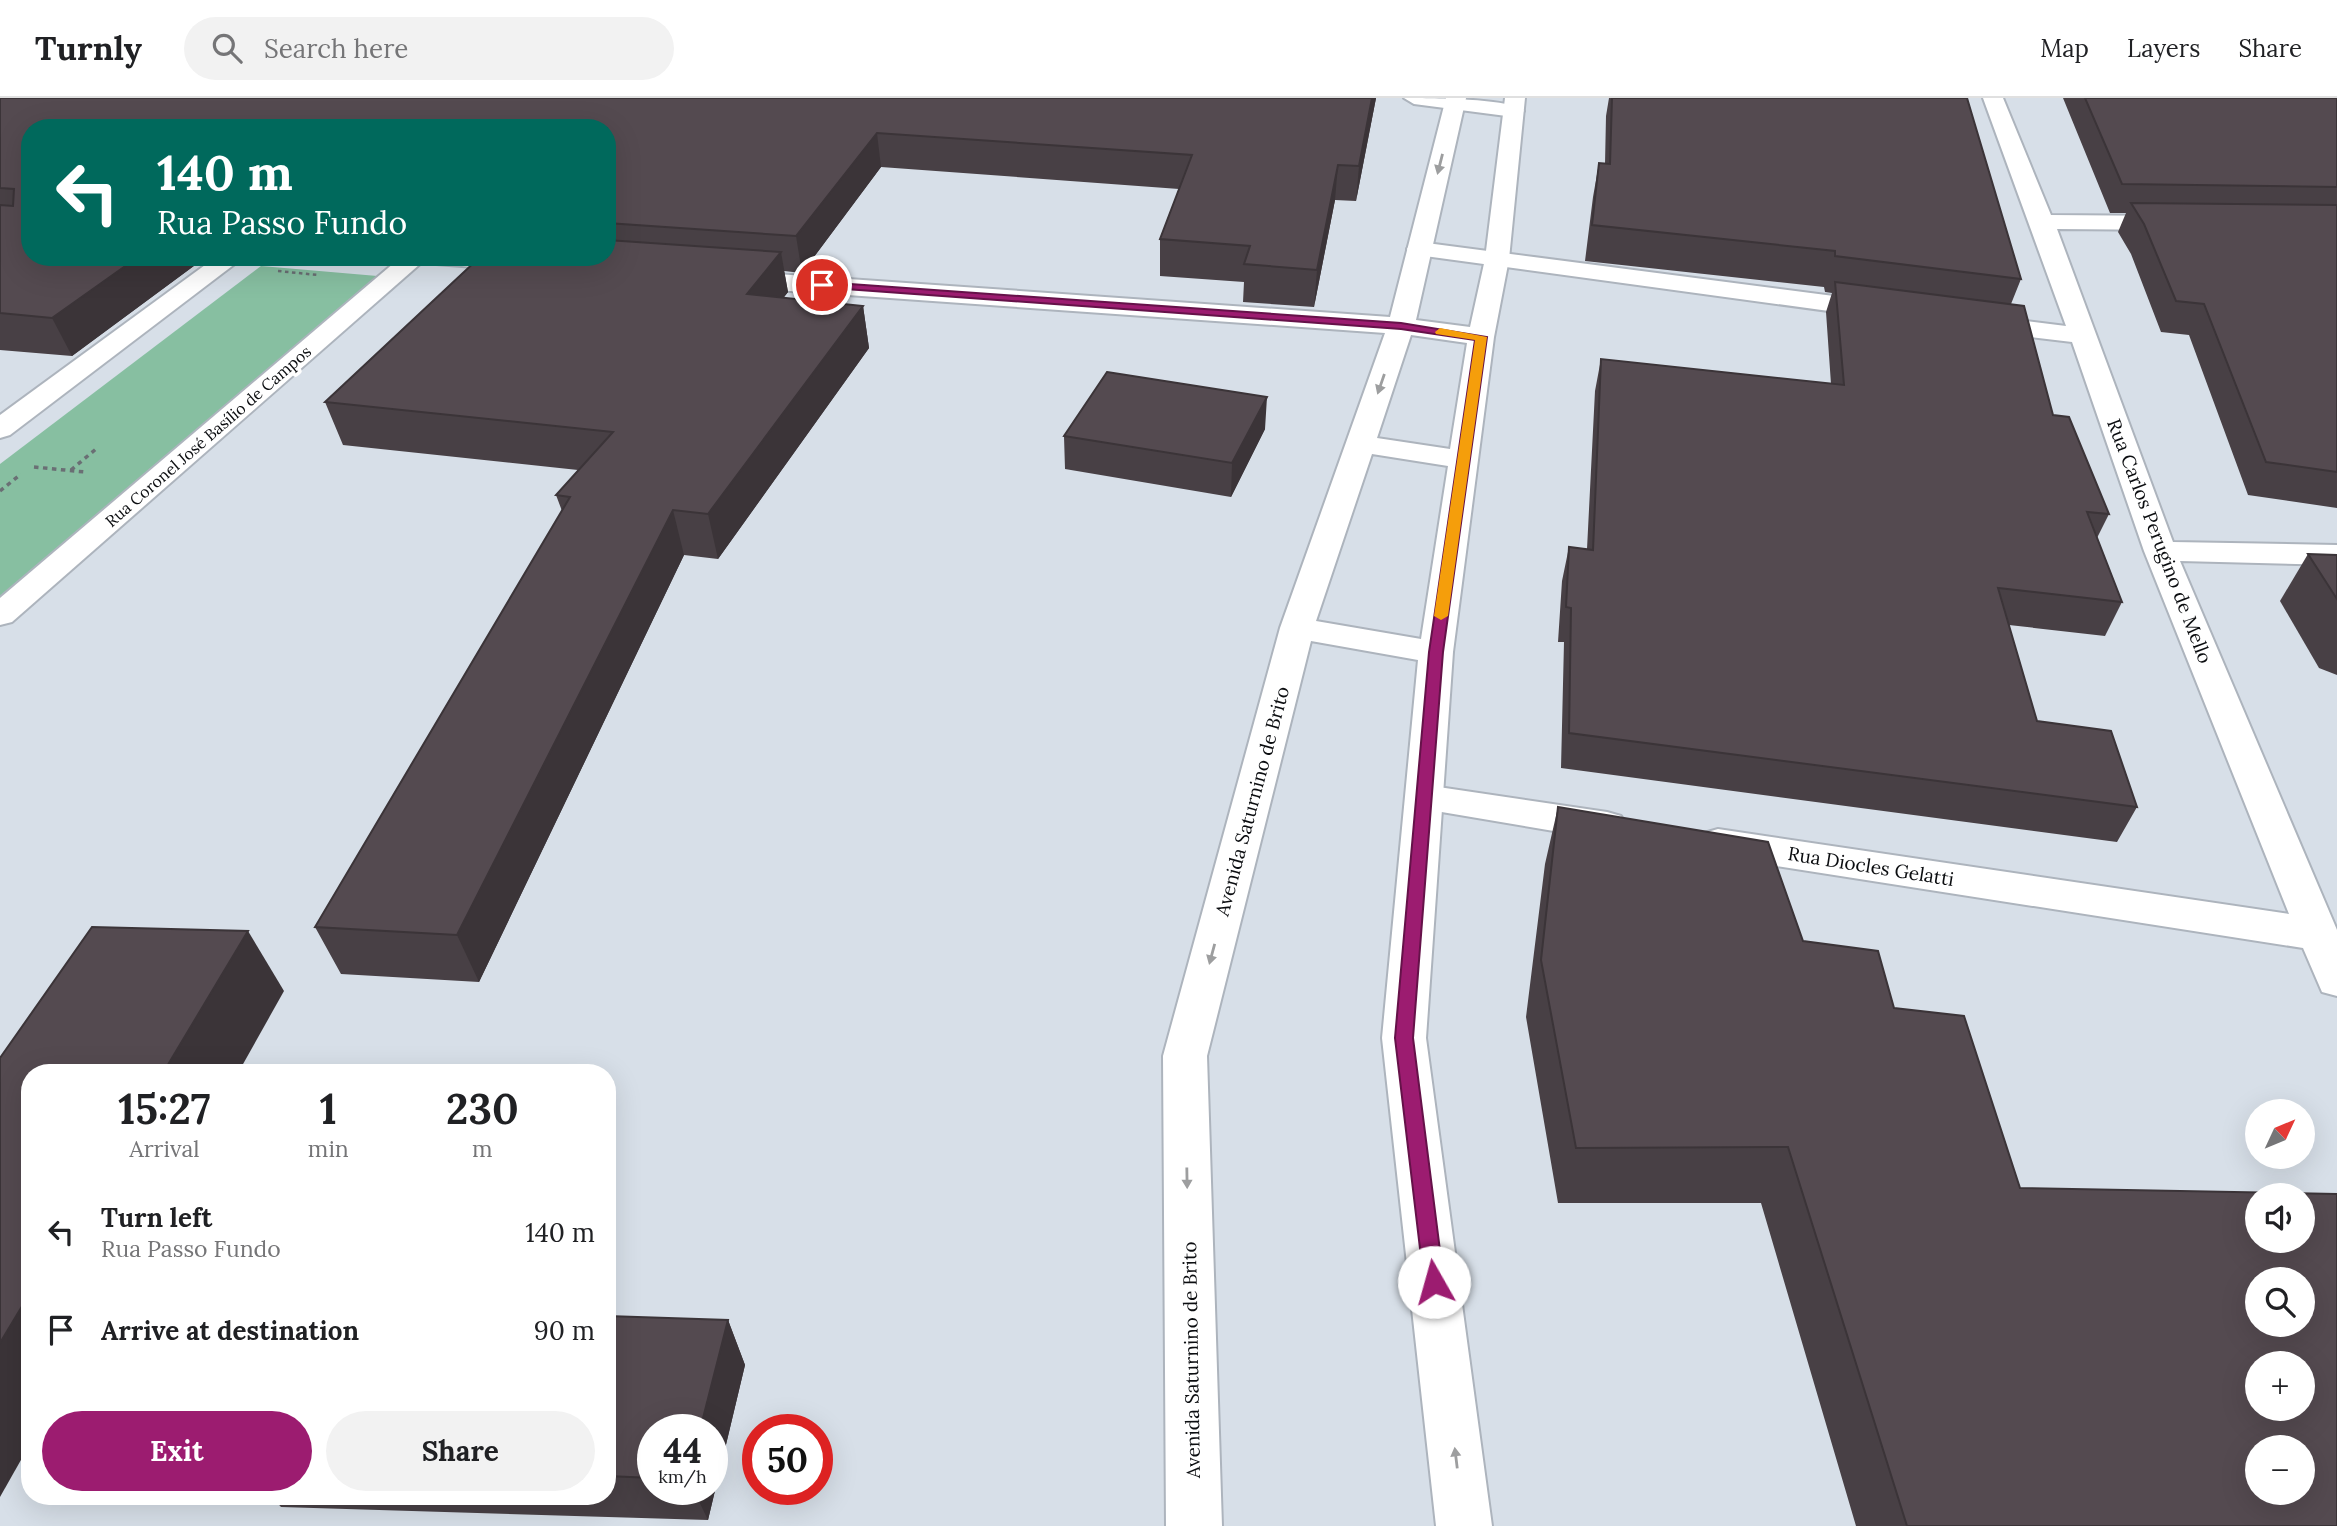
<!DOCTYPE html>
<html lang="en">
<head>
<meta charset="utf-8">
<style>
  body { margin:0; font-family:Lora,serif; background:#f2f2f2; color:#202124; height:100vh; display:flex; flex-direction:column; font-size:26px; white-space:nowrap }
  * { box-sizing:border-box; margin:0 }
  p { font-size:23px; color:#757577 }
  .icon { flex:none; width:38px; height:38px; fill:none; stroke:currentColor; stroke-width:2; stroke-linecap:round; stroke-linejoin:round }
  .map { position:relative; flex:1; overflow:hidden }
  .side { position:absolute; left:21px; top:966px; width:595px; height:441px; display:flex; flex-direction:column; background:#fff; border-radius:28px; box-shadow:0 7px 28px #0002 }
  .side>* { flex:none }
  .top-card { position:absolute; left:21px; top:21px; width:595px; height:147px; border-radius:28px; box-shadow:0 7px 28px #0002; background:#00695c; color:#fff; overflow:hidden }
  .needle { width:46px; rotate:46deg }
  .fabs { position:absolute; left:2245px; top:1001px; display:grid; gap:14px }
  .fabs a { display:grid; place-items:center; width:70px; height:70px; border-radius:50%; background:#fff; box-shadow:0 7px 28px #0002; font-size:35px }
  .speed { position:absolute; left:637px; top:1316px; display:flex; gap:14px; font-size:35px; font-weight:700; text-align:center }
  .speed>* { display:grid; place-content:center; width:91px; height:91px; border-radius:50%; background:#fff; box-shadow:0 7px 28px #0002; line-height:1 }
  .speed small { font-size:18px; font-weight:400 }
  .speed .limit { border:10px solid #d22; background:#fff; color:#111 }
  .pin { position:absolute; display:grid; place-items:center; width:60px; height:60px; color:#fff; margin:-30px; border:4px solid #fff; border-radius:50%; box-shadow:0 2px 7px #0007 }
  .me { position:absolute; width:77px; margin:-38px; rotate:353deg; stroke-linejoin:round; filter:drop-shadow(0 0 5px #0008) }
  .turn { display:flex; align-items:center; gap:24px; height:147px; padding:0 21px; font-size:32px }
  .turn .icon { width:91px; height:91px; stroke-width:2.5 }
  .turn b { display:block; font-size:49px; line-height:60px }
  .eta { display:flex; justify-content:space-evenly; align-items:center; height:119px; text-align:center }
  .eta b { font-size:42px; font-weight:700; line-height:49px }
  .button { display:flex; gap:14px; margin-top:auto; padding:14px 21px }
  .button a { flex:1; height:80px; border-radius:42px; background:#9c1c70; color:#fff; font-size:28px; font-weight:700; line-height:80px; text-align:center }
  .button a+a { background:#f2f2f2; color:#202124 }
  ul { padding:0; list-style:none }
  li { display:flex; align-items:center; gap:21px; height:98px; padding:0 21px }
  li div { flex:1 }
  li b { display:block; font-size:26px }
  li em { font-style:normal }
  header { display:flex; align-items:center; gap:42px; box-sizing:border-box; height:98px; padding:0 35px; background:#fff; border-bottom:2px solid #e0e0e0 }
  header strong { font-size:33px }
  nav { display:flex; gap:38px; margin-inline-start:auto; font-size:24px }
  .search { width:490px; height:63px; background:#f2f2f2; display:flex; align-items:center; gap:18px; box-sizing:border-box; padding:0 24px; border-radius:38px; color:#757577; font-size:26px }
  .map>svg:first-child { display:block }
  .green { fill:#87bfa1 }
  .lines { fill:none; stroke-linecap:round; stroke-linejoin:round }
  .lane-casing { stroke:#adb4bd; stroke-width:4 }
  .street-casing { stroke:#adb4bd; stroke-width:4 }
  .secondary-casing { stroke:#adb4bd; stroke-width:4 }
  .path-far1 { stroke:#6a6f74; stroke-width:2.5; stroke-dasharray:3.5 3.5; stroke-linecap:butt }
  .path { stroke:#6a6f74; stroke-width:3.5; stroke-dasharray:4.5 4.5; stroke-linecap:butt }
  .lane { fill:#fff; fill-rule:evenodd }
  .street { fill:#fff; fill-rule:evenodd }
  .secondary { fill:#fff; fill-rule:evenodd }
  .wall { fill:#484045; fill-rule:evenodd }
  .shaded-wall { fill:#3b3438 }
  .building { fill:#544a50; stroke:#3b3438; stroke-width:2; fill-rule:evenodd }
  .oneway { fill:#9d9e9f }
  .route { fill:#9c1c70; stroke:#651249; stroke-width:2 }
  .slow { fill:#f59e0b }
  .labels { text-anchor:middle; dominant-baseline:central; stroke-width:7; stroke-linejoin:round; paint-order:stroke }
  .far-street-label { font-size:16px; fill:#0b0d10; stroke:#fff }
  .street-label { font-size:19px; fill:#0b0d10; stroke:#fff }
</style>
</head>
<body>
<header>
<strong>Turnly</strong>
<div class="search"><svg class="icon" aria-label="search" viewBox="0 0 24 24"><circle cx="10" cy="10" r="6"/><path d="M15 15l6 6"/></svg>Search here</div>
<nav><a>Map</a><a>Layers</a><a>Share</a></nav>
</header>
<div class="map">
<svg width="2337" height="1428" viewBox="0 0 2337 1428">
  <rect width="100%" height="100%" fill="#d7dfe8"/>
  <path class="green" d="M 261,168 L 389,179 L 0,507 L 0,366 Z"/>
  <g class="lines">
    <defs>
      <path id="lane" d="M 1404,0 C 1426,0 1512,0 1524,13 L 1514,19 L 1414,6 Z"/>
      <g id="street">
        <path d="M 1983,0 L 2003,0 L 2051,117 L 2174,118 L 2182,120 L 2186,125 L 2182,130 L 2174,132 L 2057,131 L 2173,444 L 2337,447 L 2337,467 L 2180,463 L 2337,832 L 2337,898 L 2322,894 L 2303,850 L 1718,759 L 1704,755 L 1698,745 L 1704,735 L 1718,731 L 2289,816 L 2144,453 L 2072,244 L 1978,233 L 1969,231 L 1965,225 L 1969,219 L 1978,217 L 2066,228 Z"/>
        <path d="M 1419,144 L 1880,204 L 1889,207 L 1893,212 L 1889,217 L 1880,220 L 1410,156 L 1407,151 L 1410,146 Z"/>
        <path d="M 216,159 L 244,159 L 10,337 L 0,340 L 0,317 Z"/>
        <path d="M 401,159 L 428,159 L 12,524 L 0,527 L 0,500 Z"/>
        <path d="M 1425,687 L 1607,714 L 1621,718 L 1626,728 L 1621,738 L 1607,742 L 1412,709 L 1406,700 L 1412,691 Z"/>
      </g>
      <g id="secondary">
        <path d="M 1446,0 L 1466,0 L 1416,222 L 1470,229 L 1485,161 L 1505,0 L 1525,0 L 1509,161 L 1494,239 L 1453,554 L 1426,940 L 1492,1428 L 1436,1428 L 1382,940 L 1418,562 L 1311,543 L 1207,958 L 1222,1428 L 1166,1428 L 1163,958 L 1280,530 L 1385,235 L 735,189 L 726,186 L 722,181 L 726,176 L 735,173 L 1390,219 ZM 1411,237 L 1467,245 L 1450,351 L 1377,340 ZM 1372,356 L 1448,368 L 1421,541 L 1316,523 Z"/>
        <path d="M 424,159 L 531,159 L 540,166 L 537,171 L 528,173 L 436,166 L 427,164 Z"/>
      </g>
    </defs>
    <use href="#lane" class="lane-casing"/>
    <use href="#street" class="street-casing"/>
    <use href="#secondary" class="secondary-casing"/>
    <path class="path-far1" d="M 278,173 L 318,177"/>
    <g class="path">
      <path d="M 34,369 L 85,374"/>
      <path d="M 71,372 L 96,351"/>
      <path d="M 0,393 L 21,376"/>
    </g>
    <use href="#lane" class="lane"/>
    <use href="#street" class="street"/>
    <use href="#secondary" class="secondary"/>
  </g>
  <g class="wall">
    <path d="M 0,0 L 1376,0 L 1356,103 L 1335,102 L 1314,209 L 1243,204 L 1244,184 L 1160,178 L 1160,141 L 1179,91 L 881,69 L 802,175 L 784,173 L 788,194 L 783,200 L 863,208 L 869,250 L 718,461 L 684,457 L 479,884 L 341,876 L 315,829 L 562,413 L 556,397 L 578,372 L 343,347 L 325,304 L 607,159 L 607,30 L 30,30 L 30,159 L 206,159 L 72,258 L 0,252 Z"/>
    <path d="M 1609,0 L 1612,0 L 2021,181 L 2011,206 L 2053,317 L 2109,416 L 2097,440 L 2122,504 L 2105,538 L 2009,527 L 2037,623 L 2137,709 L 2117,744 L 1561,670 L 1564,544 L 1558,544 L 1562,483 L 1569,449 L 1587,451 L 1595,293 L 1601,261 L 1831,286 L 1826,214 L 1832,195 L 1825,194 L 1824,189 L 1585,163 L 1593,99 L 1599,65 L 1605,66 L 1606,18 Z"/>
    <path d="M 2063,0 L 2337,0 L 2337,410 L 2248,397 L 2189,237 L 2161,234 L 2131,156 L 2118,134 L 2126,115 L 2110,115 Z"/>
    <path d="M 1265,331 L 1231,399 L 1065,371 L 1064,338 Z"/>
    <path d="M 2308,456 L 2337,457 L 2337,577 L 2319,570 L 2280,503 Z"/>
    <path d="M 1558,709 L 1803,843 L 1894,910 L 2020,1090 L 2337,1428 L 1856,1428 L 1761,1105 L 1558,1105 L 1526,919 L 1545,766 Z"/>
    <path d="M 607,1218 L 728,1222 L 745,1267 L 708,1422 L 281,1409 L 271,1398 L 607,1398 ZM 653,1332 L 712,1391 L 653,1391 Z"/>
  </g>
  <g class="shaded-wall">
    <path d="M 1372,0 L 1376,0 L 1356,103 L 1359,68 Z"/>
    <path d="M 877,35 L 881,69 L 802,175 L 796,138 Z"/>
    <path d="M 1338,67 L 1335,102 L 1314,209 L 1317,172 Z"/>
    <path d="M 781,154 L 788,194 L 755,237 L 747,196 Z"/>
    <path d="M 138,159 L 206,159 L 72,258 L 52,220 Z"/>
    <path d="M 863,208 L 869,250 L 718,461 L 708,416 Z"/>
    <path d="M 1267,299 L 1265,331 L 1231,399 L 1232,365 Z"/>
    <path d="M 673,412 L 684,457 L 479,884 L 457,837 Z"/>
    <path d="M 248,833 L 284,893 L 238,975 L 163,975 Z"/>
    <path d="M 30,1195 L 30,1346 L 0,1399 L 0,1245 Z"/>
    <path d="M 728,1222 L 745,1267 L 708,1422 L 693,1391 L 712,1391 L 712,1332 L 700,1332 Z"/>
  </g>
  <g class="building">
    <path d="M 0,0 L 1372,0 L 1359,68 L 1338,67 L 1317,172 L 1244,166 L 1250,148 L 1160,141 L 1192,57 L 877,35 L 796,138 L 607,125 L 607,30 L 30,30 L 30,159 L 138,159 L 52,220 L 0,215 L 0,107 L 13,108 L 14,91 L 0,90 Z"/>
    <path d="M 1612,0 L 1967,0 L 2021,181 L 1835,158 L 1835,153 L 1592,127 L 1599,65 L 1610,66 Z"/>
    <path d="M 2085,0 L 2337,0 L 2337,89 L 2122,86 Z"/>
    <path d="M 2131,105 L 2337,107 L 2337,374 L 2266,364 L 2204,206 L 2176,203 L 2144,126 Z"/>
    <path d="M 607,142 L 781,154 L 747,196 L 863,208 L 708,416 L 673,412 L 457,837 L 315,829 L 570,399 L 556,397 L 613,334 L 325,304 L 480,159 L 607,159 Z"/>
    <path d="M 1835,184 L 2024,208 L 2053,317 L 2069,319 L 2109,416 L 2087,414 L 2122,504 L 1998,490 L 2037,623 L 2111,633 L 2137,709 L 1569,635 L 1571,510 L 1566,509 L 1569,449 L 1593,452 L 1601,261 L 1844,287 Z"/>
    <path d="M 1107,274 L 1267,299 L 1232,365 L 1064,338 Z"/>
    <path d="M 2308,456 L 2337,457 L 2337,501 Z"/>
    <path d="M 1558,709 L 1768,744 L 1803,843 L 1878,853 L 1894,910 L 1964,918 L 2020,1090 L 2337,1096 L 2337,1428 L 1907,1428 L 1788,1049 L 1576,1050 L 1541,862 ZM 2258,1097 L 2303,1097 L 2303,1143 L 2258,1143 ZM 2258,1181 L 2303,1181 L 2303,1227 L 2258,1227 ZM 2258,1265 L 2303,1265 L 2303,1311 L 2258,1311 ZM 2258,1349 L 2303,1349 L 2303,1395 L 2258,1395 Z"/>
    <path d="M 92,829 L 248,833 L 163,975 L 30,975 L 30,1195 L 0,1245 L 0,960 Z"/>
    <path d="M 607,1218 L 728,1222 L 700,1332 L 653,1332 L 653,1380 L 607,1378 Z"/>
  </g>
  <defs><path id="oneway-solid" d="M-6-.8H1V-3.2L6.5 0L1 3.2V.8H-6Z" transform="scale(1.75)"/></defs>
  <g class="oneway">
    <use href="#oneway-solid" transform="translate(1440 66) rotate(104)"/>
    <use href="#oneway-solid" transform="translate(1381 286) rotate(109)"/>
    <use href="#oneway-solid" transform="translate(1212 856) rotate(105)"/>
    <use href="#oneway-solid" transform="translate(1187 1080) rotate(89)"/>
    <use href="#oneway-solid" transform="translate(1456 1360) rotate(-97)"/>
  </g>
  <path class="route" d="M 822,184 L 1401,225 L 1487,239 L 1443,554 L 1413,940 L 1444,1184 L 1441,1190 L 1434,1193 L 1427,1190 L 1424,1184 L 1395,940 L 1429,554 L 1475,242 L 1401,231 L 818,189 L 817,187 Z"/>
  <path class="slow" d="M 1440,230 L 1487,239 L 1448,518 L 1441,522 L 1434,518 L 1475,242 L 1436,236 L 1435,234 Z"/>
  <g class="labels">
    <g class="far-street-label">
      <text transform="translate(208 338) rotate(-41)">Rua Coronel José Basílio de Campos</text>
    </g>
    <g class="street-label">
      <text transform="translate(2160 443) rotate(69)">Rua Carlos Perugino de Mello</text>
      <text transform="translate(1252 703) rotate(-75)">Avenida Saturnino de Brito</text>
      <text transform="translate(1871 768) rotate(9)">Rua Diocles Gelatti</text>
      <text transform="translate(1191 1262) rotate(-91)">Avenida Saturnino de Brito</text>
    </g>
  </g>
</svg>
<div class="fabs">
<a><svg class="needle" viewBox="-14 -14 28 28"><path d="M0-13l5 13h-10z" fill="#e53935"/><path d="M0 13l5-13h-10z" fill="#757577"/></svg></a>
<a><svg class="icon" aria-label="sound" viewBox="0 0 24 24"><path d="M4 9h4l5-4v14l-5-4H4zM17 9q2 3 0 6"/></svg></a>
<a><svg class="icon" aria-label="search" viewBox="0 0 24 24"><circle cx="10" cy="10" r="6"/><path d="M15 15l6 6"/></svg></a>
<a>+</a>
<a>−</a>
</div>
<div class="speed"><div>44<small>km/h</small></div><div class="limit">50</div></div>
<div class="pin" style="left:822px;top:187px;background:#d93025"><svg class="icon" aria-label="arrive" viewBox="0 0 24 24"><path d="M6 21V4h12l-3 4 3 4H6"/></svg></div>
<svg class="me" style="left:1434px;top:1184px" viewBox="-20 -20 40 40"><circle r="19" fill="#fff"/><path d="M0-13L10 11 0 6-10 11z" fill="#9c1c70"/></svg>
<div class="top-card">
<div class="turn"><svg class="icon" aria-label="left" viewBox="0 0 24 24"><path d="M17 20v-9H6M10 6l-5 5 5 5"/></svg><div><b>140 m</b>Rua Passo Fundo</div></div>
</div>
<section class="side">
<div class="eta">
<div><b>15:27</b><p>Arrival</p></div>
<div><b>1</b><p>min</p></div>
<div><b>230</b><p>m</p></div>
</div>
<ul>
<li><svg class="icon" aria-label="left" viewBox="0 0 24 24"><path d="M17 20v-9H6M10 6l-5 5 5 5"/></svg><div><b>Turn left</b><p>Rua Passo Fundo</p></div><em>140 m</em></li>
<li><svg class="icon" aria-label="arrive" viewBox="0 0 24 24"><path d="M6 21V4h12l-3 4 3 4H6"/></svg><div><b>Arrive at destination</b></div><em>90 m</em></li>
</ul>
<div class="button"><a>Exit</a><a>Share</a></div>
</section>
</div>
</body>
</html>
